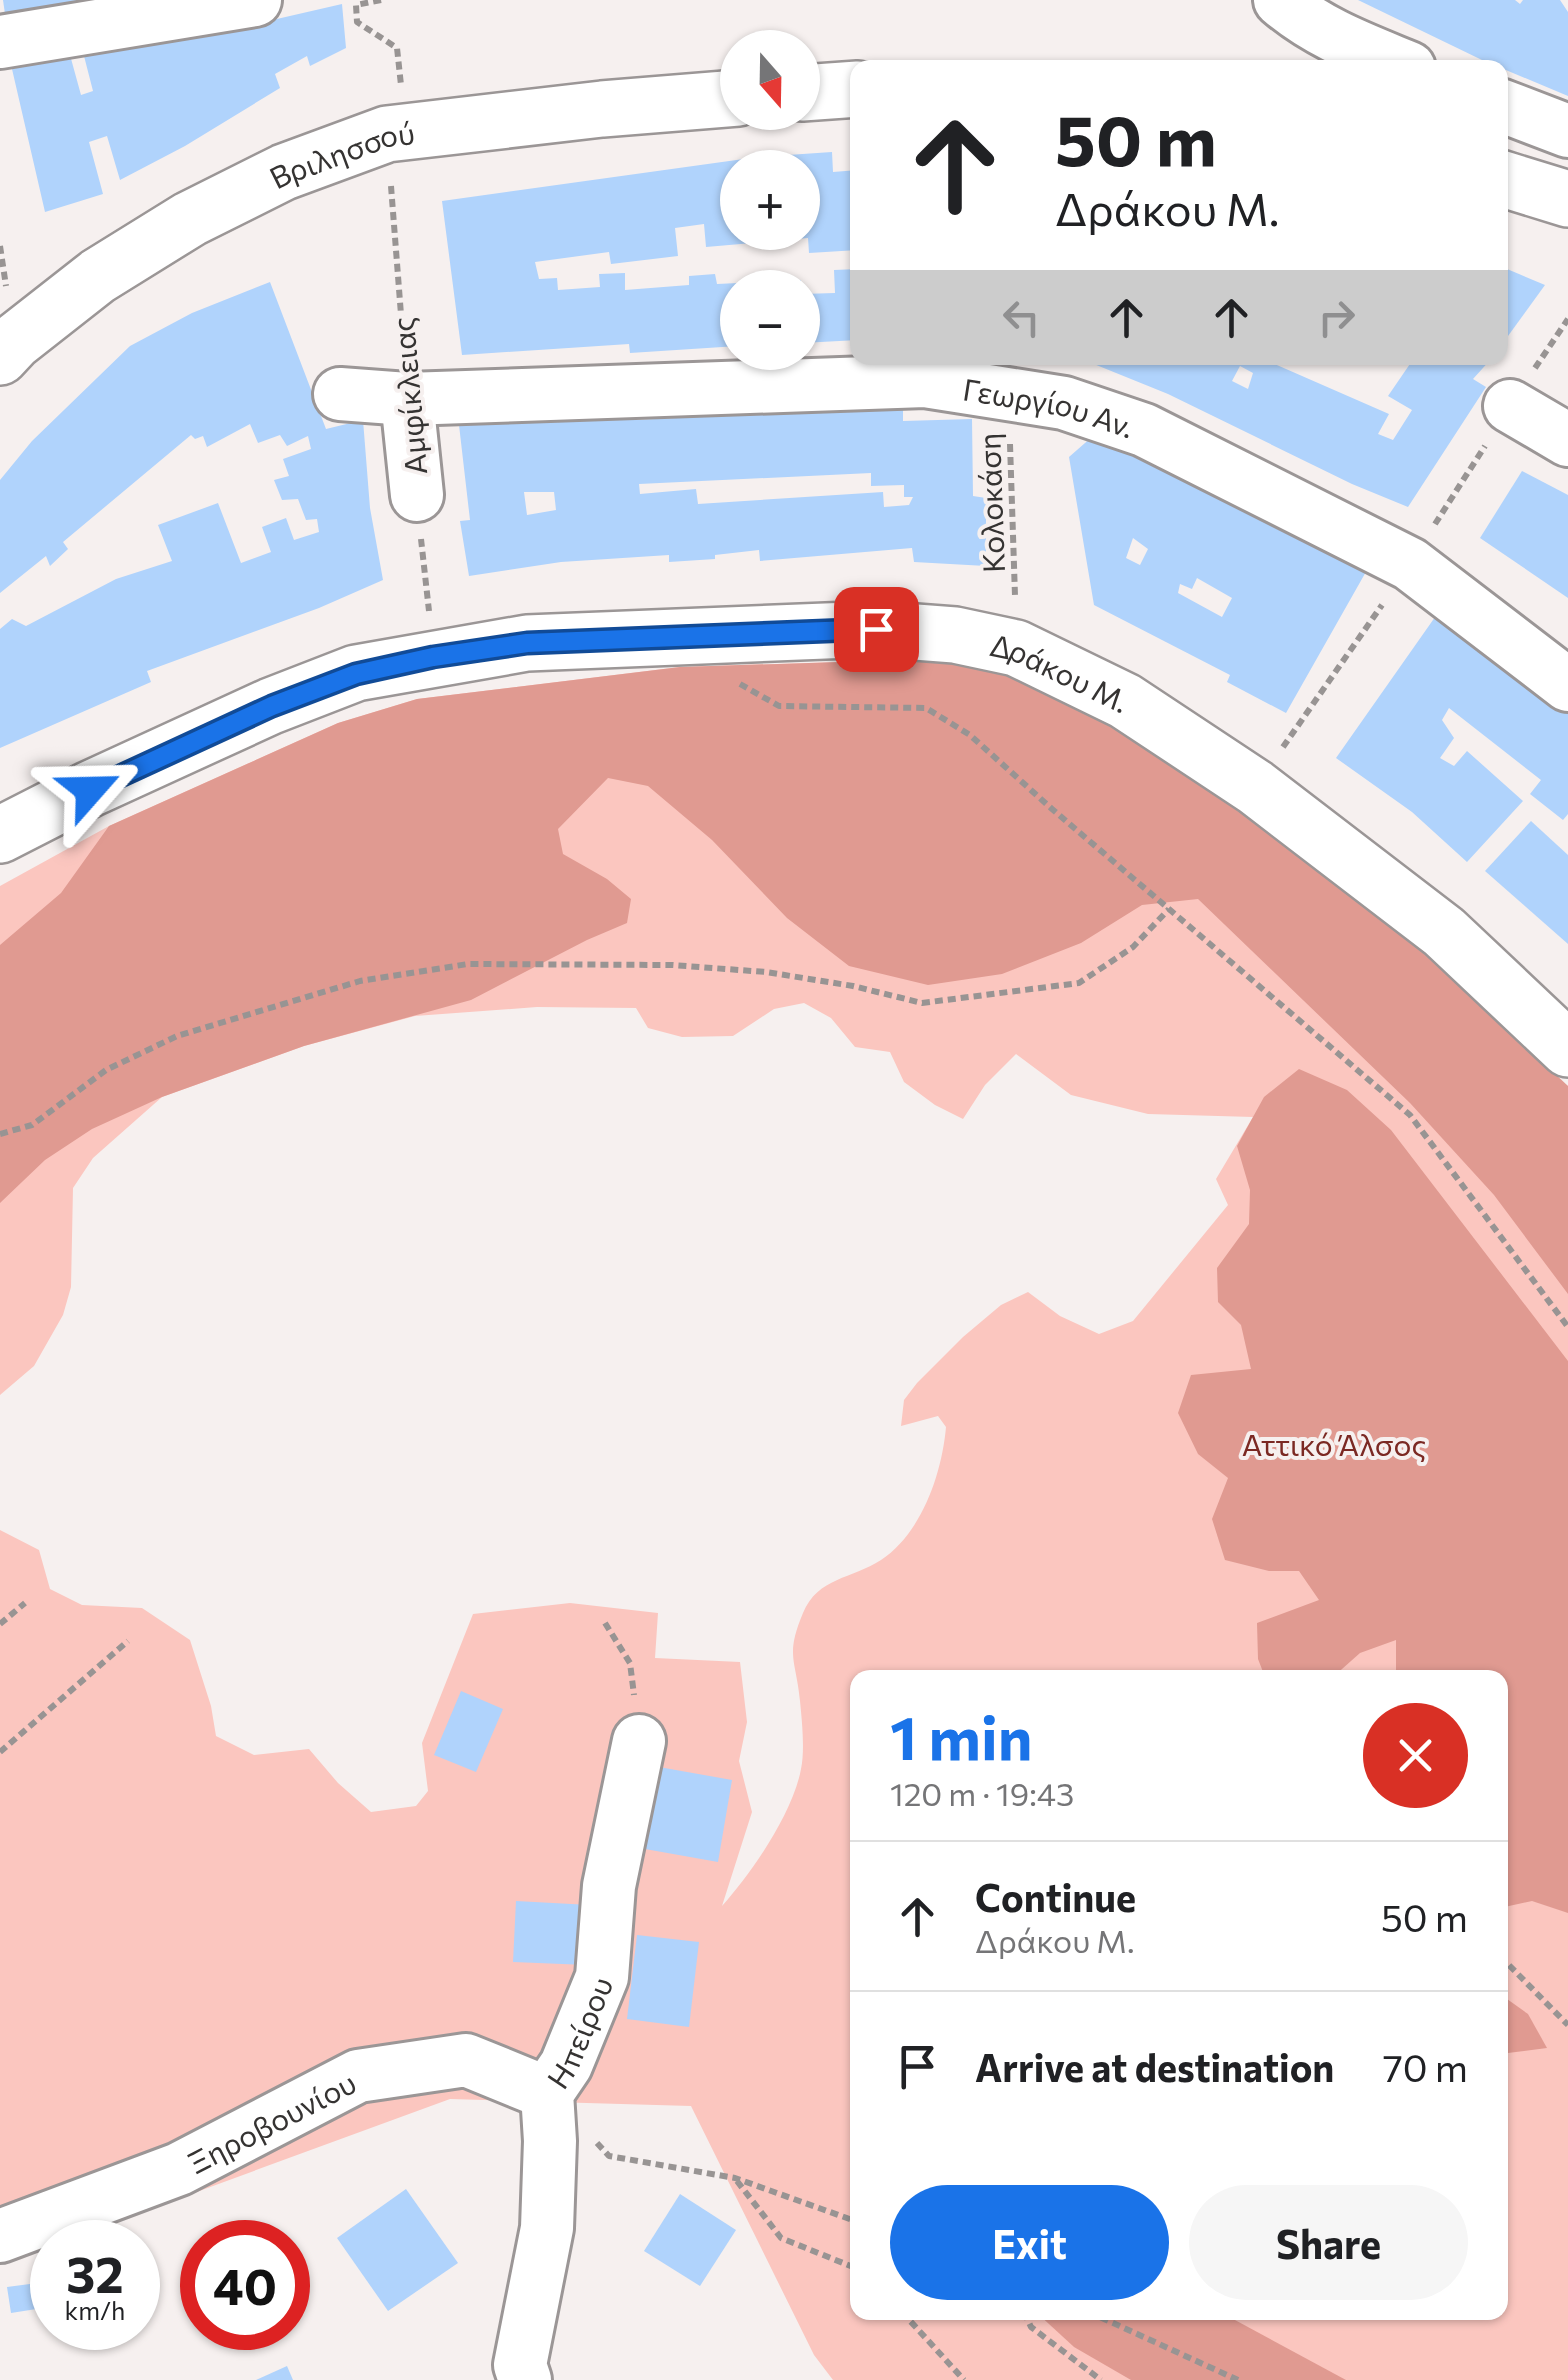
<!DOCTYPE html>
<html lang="en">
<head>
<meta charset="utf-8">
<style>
  body { margin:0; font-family:Commissioner,sans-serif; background:#f6f6f6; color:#202124; height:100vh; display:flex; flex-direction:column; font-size:38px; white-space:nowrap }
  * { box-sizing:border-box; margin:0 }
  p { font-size:32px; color:#757577 }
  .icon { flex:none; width:55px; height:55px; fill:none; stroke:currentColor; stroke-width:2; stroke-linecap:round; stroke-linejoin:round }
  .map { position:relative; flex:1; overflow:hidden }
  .panel { position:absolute; left:850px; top:1670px; width:658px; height:650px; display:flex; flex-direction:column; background:#fff; border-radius:20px; box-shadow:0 2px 8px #0004 }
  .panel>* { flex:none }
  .guide { position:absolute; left:850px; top:60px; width:658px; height:305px; border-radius:20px; box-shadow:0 2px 8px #0004; background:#fff; color:#202124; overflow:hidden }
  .needle { width:65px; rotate:160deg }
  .tools { position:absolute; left:720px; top:30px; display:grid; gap:20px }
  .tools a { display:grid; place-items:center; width:100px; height:100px; border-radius:50%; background:#fff; box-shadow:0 2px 8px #0004; font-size:50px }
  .speed { position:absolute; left:30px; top:2220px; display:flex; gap:20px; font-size:50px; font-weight:700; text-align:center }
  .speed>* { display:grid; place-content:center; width:130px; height:130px; border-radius:50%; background:#fff; box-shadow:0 2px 8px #0004; line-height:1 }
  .speed small { font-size:25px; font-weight:400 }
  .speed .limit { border:15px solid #d22; background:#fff; color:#111 }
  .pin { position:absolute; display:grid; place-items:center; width:85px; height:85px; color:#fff; margin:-42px; border-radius:20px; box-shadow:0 5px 15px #0006 }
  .me { position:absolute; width:110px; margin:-55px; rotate:65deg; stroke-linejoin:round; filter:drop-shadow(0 0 8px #0008) }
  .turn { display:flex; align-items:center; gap:35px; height:210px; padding:0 40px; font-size:45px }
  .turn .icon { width:130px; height:130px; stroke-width:2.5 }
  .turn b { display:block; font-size:70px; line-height:85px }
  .lanes { display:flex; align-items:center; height:95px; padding:0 40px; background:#0003; justify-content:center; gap:50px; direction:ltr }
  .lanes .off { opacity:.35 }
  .round { display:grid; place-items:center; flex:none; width:105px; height:105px; border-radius:52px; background:#f6f6f6 }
  .summary { display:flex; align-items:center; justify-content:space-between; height:170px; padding:0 40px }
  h1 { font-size:60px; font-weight:700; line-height:75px; color:#1a73e8 }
  .primary-button { display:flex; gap:20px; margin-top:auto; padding:20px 40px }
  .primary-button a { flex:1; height:115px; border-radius:60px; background:#1a73e8; color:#fff; font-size:40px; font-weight:700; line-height:115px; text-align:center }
  .primary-button a+a { background:#f6f6f6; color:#202124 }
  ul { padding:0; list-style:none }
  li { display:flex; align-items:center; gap:30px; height:150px; padding:0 40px; border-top:2px solid #e0e0e0 }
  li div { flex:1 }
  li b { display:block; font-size:38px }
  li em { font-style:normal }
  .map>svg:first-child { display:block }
  .green { fill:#fbc6bf; fill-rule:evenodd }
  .forest { fill:#e09a91 }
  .building { fill:#b0d3fc; fill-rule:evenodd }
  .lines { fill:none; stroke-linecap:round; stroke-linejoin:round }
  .street-casing { stroke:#9b9696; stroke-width:58 }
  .secondary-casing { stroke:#9b9696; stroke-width:60 }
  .path { stroke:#989493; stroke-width:6; stroke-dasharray:8 5; stroke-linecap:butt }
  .street { stroke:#fff; stroke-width:52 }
  .secondary { stroke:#fff; stroke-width:55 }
  .route-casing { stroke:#114b97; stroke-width:25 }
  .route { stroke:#1a73e8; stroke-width:18 }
  .labels { text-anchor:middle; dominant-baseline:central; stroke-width:8; stroke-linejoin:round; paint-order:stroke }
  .street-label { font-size:30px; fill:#353332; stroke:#f6f0ef }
  .park-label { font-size:30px; fill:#7b2923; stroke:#f6f0ef }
</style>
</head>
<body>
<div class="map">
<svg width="1568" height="2380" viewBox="0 0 1568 2380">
  <rect width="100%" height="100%" fill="#f6f0ef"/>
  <path class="green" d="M 965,658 L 1568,1086 L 1568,2380 L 833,2380 L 814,2355 L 691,2106 L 450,2099 L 0,2264 L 0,1530 L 39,1550 L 50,1589 L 82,1605 L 142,1608 L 190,1640 L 211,1706 L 216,1736 L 254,1755 L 309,1749 L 338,1783 L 371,1812 L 416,1806 L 428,1791 L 422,1743 L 473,1614 L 570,1603 L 658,1613 L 655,1658 L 740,1662 L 747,1722 L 739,1761 L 752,1812 L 722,1906 C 751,1874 793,1813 801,1769 C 805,1750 802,1721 800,1701 C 796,1659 785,1656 803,1613 C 818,1577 852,1579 881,1560 C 922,1533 942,1473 946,1427 L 938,1416 L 901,1426 L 904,1400 L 917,1383 L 963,1337 L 1001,1305 L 1028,1292 L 1060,1316 L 1099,1334 L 1133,1321 L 1228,1205 L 1216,1179 L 1253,1117 L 1148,1114 L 1071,1095 L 1016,1054 L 985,1085 L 963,1119 L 935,1105 L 904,1082 L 890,1052 L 855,1047 L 831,1018 L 804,1003 L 774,1009 L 733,1036 L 682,1037 L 648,1028 L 636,1008 L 537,1007 L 415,1016 L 304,1046 L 162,1097 L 93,1158 L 73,1188 L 71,1287 L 63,1315 L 34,1366 L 0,1395 L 0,886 L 109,826 L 338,723 L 417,699 L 680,667 ZM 858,1678 L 1500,1678 L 1500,2312 L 858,2312 Z"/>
  <g class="forest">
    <path d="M 965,658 L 1046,686 L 1228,789 L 1356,887 L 1568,1086 L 1568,1294 L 1494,1195 L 1410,1103 L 1198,899 L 1142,905 L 1081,943 L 1002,974 L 928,985 L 849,966 L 787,918 L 712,840 L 648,786 L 608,778 L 558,829 L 563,854 L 607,879 L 631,899 L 627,923 L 587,940 L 471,1000 L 304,1046 L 162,1097 L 92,1129 L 45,1160 L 0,1203 L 0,945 L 61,893 L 109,826 L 338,723 L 417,699 L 680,667 Z"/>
    <path d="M 1299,1069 L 1347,1090 L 1391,1130 L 1568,1361 L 1568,1913 L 1532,1901 L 1500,1908 L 1500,1678 L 1396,1677 L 1396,1640 L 1360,1653 L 1333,1677 L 1265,1677 L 1258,1659 L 1257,1623 L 1319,1600 L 1299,1571 L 1269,1571 L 1225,1560 L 1212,1519 L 1228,1478 L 1198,1454 L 1178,1413 L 1191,1375 L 1251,1369 L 1241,1325 L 1218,1302 L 1217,1268 L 1249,1224 L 1250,1190 L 1237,1146 L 1264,1097 Z"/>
    <path d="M 1500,1994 L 1528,2014 L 1547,2048 L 1500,2054 Z"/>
    <path d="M 1037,2313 L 1222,2313 L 1346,2380 L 1131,2380 L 1074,2347 Z"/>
  </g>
  <g class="building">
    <path d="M 3,0 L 92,0 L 92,2 L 5,14 Z"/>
    <path d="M 1358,0 L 1515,0 L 1520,4 L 1523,0 L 1560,0 L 1568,12 L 1568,96 L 1482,60 Z"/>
    <path d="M 342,4 L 346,48 L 310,66 L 307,56 L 275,74 L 280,88 L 185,146 L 120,180 L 107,136 L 89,142 L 103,194 L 45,212 L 12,69 L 70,55 L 81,95 L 93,91 L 84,56 L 229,30 Z"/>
    <path d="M 832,152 L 833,172 L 858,170 L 858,250 L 809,253 L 808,238 L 706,247 L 704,224 L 675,228 L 678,256 L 611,264 L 609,252 L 535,262 L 539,279 L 557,278 L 558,290 L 600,287 L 599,274 L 625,273 L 625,290 L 689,285 L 689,276 L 715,274 L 717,284 L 801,280 L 801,288 L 738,288 L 738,346 L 630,353 L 629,344 L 462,355 L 442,201 L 758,157 ZM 738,168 L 802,168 L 802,232 L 738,232 Z"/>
    <path d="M 1500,266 L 1545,285 L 1500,347 Z"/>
    <path d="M 858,269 L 858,340 L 802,343 L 802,294 L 835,293 L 834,270 Z"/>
    <path d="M 270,282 L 326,429 L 363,420 L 370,508 L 383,580 L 319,608 L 147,671 L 151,682 L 0,748 L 0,629 L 12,619 L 26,626 L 116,579 L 172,561 L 158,525 L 218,503 L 241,563 L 271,552 L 262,527 L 286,518 L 294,540 L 319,532 L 317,519 L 306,520 L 298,499 L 282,500 L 274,480 L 289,476 L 283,459 L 311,449 L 308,436 L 287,446 L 280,435 L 258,443 L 250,424 L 207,447 L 203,436 L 195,439 L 191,435 L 63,542 L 68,549 L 50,566 L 46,556 L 0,593 L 0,480 L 32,441 L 130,346 L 192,313 Z"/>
    <path d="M 1079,358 L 1261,358 L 1389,414 L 1378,434 L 1393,440 L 1412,410 L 1388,396 L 1414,358 L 1492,358 L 1473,379 L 1486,387 L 1408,507 L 1352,484 L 1168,394 ZM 1240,366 L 1253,373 L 1248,389 L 1232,381 Z"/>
    <path d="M 903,407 L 903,421 L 972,419 L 973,496 L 986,498 L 986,566 L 914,562 L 912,548 L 760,561 L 759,550 L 715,555 L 715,559 L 669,562 L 669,555 L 561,562 L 469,576 L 460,521 L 470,520 L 459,425 L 634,410 L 635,420 ZM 871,473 L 871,486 L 904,485 L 904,497 L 913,497 L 909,505 L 884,507 L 883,492 L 698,504 L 696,489 L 640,494 L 639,484 ZM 524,492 L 554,492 L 556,510 L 527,515 Z"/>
    <path d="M 1093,436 L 1367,570 L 1286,713 L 1227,682 L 1230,675 L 1094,605 L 1069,457 ZM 1133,538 L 1148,549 L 1140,565 L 1126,558 ZM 1197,578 L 1232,598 L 1222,617 L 1178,593 L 1180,584 L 1192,589 Z"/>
    <path d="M 1522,471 L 1568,495 L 1568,598 L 1480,538 Z"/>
    <path d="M 1440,610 L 1568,706 L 1568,814 L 1563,820 L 1530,794 L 1541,780 L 1449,708 L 1442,720 L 1454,738 L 1440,758 L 1454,766 L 1467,751 L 1523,801 L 1467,862 L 1412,812 L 1336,758 Z"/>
    <path d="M 1531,821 L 1568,855 L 1568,944 L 1485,871 Z"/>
    <path d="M 461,1691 L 503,1709 L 476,1772 L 434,1755 Z"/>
    <path d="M 659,1767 L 732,1780 L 718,1862 L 645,1849 Z"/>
    <path d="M 516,1901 L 590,1905 L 587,1965 L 513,1962 Z"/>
    <path d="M 637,1935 L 699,1942 L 689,2027 L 627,2019 Z"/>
    <path d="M 406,2189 L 458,2263 L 388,2311 L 337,2238 Z"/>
    <path d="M 680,2194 L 736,2230 L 700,2286 L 644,2251 Z"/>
    <path d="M 45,2282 L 49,2307 L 11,2313 L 7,2287 Z"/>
    <path d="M 287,2366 L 293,2380 L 256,2380 Z"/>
  </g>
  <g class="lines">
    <defs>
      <g id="street">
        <path d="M 1280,0 C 1318,33 1363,49 1409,68"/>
        <path d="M 0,42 L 255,0"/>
        <path d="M 1500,105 L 1568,131"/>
        <path id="s1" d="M 340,394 L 407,399 L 925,381 L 1064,403 L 1144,430 L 1410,564 L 1568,685"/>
        <path d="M 407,399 L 417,495"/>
        <path d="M 1510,406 L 1568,440"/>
        <path id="s2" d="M 0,2236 L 179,2169 L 358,2076 L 466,2060 L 547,2093"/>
        <path id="s3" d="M 525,2380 L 520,2365 L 547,2228 L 550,2141 L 547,2093 L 566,2065 L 602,1977 L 609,1886 L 639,1741"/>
      </g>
      <g id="secondary">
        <path d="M 802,93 L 858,89"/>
        <path d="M 1500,178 L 1568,199"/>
        <path id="s4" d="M 0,357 L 14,342 L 98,276 L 190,219 L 284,172 L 387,134 L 602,109 L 738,98"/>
        <path id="s5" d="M 0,835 L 90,789 L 271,706 L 356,673 L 527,643 L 876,629 L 955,635 L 1016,648 L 1125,701 L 1255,787 L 1444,932 L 1568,1049"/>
      </g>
    </defs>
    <use href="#street" class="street-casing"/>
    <use href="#secondary" class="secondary-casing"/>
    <g class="path">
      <path d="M 381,0 L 356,5 L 357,22 L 397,48 L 401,85"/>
      <path d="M 391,186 L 404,353"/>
      <path d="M 0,246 L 6,286"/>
      <path d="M 1535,368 L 1568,319"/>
      <path d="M 1010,444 L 1015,596"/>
      <path d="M 1435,524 L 1485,446"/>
      <path d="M 421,539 L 429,611"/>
      <path d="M 740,684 L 779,706 L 926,708 L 970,735 L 1052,809 L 1410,1115 L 1568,1327"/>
      <path d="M 1283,747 L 1382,605"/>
      <path d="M 0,1134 L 32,1125 L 106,1070 L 177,1036 L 360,981 L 468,964 L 672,965 L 766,972 L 853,986 L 922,1003 L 1079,983 L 1133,947 L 1169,909"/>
      <path d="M 605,1623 L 630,1663 L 634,1695"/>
      <path d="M 0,1624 L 25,1603"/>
      <path d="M 0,1752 L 128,1641"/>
      <path d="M 1500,1956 L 1568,2025"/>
      <path d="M 597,2143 L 609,2156 L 735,2178 L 858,2222"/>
      <path d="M 737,2181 L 781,2238 L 858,2269"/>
      <path d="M 902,2312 L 964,2380"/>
      <path d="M 1024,2312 L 1031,2327 L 1101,2380"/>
      <path d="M 1089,2312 L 1238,2380"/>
    </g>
    <use href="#street" class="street"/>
    <use href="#secondary" class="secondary"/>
  </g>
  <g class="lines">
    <defs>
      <path id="route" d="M 90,790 L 272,706 L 356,674 L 433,657 L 527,643 L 876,629"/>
    </defs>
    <use href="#route" class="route-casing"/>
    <use href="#route" class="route"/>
  </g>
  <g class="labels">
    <g class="street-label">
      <text stroke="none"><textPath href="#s4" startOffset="402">Βριλησσού</textPath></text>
      <text transform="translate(408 396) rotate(-95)">Αμφίκλειας</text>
      <text stroke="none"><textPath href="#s1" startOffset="712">Γεωργίου Αν.</textPath></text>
      <text transform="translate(990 503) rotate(-92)">Κολοκάση</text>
      <text stroke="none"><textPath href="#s5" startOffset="1105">Δράκου Μ.</textPath></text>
      <text stroke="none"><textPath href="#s3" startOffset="360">Ηπείρου</textPath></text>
      <text stroke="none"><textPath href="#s2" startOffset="295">Ξηροβουνίου</textPath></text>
    </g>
    <g class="park-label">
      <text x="1334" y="1443">Αττικό Άλσος</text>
    </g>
  </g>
</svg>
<div class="tools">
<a><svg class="needle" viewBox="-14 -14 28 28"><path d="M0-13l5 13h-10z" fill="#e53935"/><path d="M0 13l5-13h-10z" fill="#757577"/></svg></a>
<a>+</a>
<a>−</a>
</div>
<div class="speed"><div>32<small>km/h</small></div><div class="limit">40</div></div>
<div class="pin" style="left:876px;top:629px;background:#d93025"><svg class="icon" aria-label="arrive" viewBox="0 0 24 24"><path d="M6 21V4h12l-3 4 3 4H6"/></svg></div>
<svg class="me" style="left:90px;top:790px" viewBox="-20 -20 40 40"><path d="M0-17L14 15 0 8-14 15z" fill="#1a73e8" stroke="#fff" stroke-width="4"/></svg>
<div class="guide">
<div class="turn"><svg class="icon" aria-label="ahead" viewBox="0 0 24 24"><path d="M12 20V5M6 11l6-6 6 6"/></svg><div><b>50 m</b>Δράκου Μ.</div></div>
<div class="lanes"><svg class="icon off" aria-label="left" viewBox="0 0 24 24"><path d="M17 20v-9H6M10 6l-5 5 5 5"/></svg><svg class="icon" aria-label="ahead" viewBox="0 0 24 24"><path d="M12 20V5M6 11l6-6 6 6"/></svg><svg class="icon" aria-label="ahead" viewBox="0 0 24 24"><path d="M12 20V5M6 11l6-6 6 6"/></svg><svg class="icon off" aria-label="right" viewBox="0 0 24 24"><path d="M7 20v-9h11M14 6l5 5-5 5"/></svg></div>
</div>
<section class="panel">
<div class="summary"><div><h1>1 min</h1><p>120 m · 19:43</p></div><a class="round" style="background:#d93025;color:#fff"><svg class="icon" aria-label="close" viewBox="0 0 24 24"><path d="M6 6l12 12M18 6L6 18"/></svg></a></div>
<ul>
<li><svg class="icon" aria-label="ahead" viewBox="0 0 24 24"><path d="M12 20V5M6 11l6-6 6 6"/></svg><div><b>Continue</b><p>Δράκου Μ.</p></div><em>50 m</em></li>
<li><svg class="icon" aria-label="arrive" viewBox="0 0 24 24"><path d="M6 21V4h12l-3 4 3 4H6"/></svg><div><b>Arrive at destination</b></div><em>70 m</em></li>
</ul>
<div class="primary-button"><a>Exit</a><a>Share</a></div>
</section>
</div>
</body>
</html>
